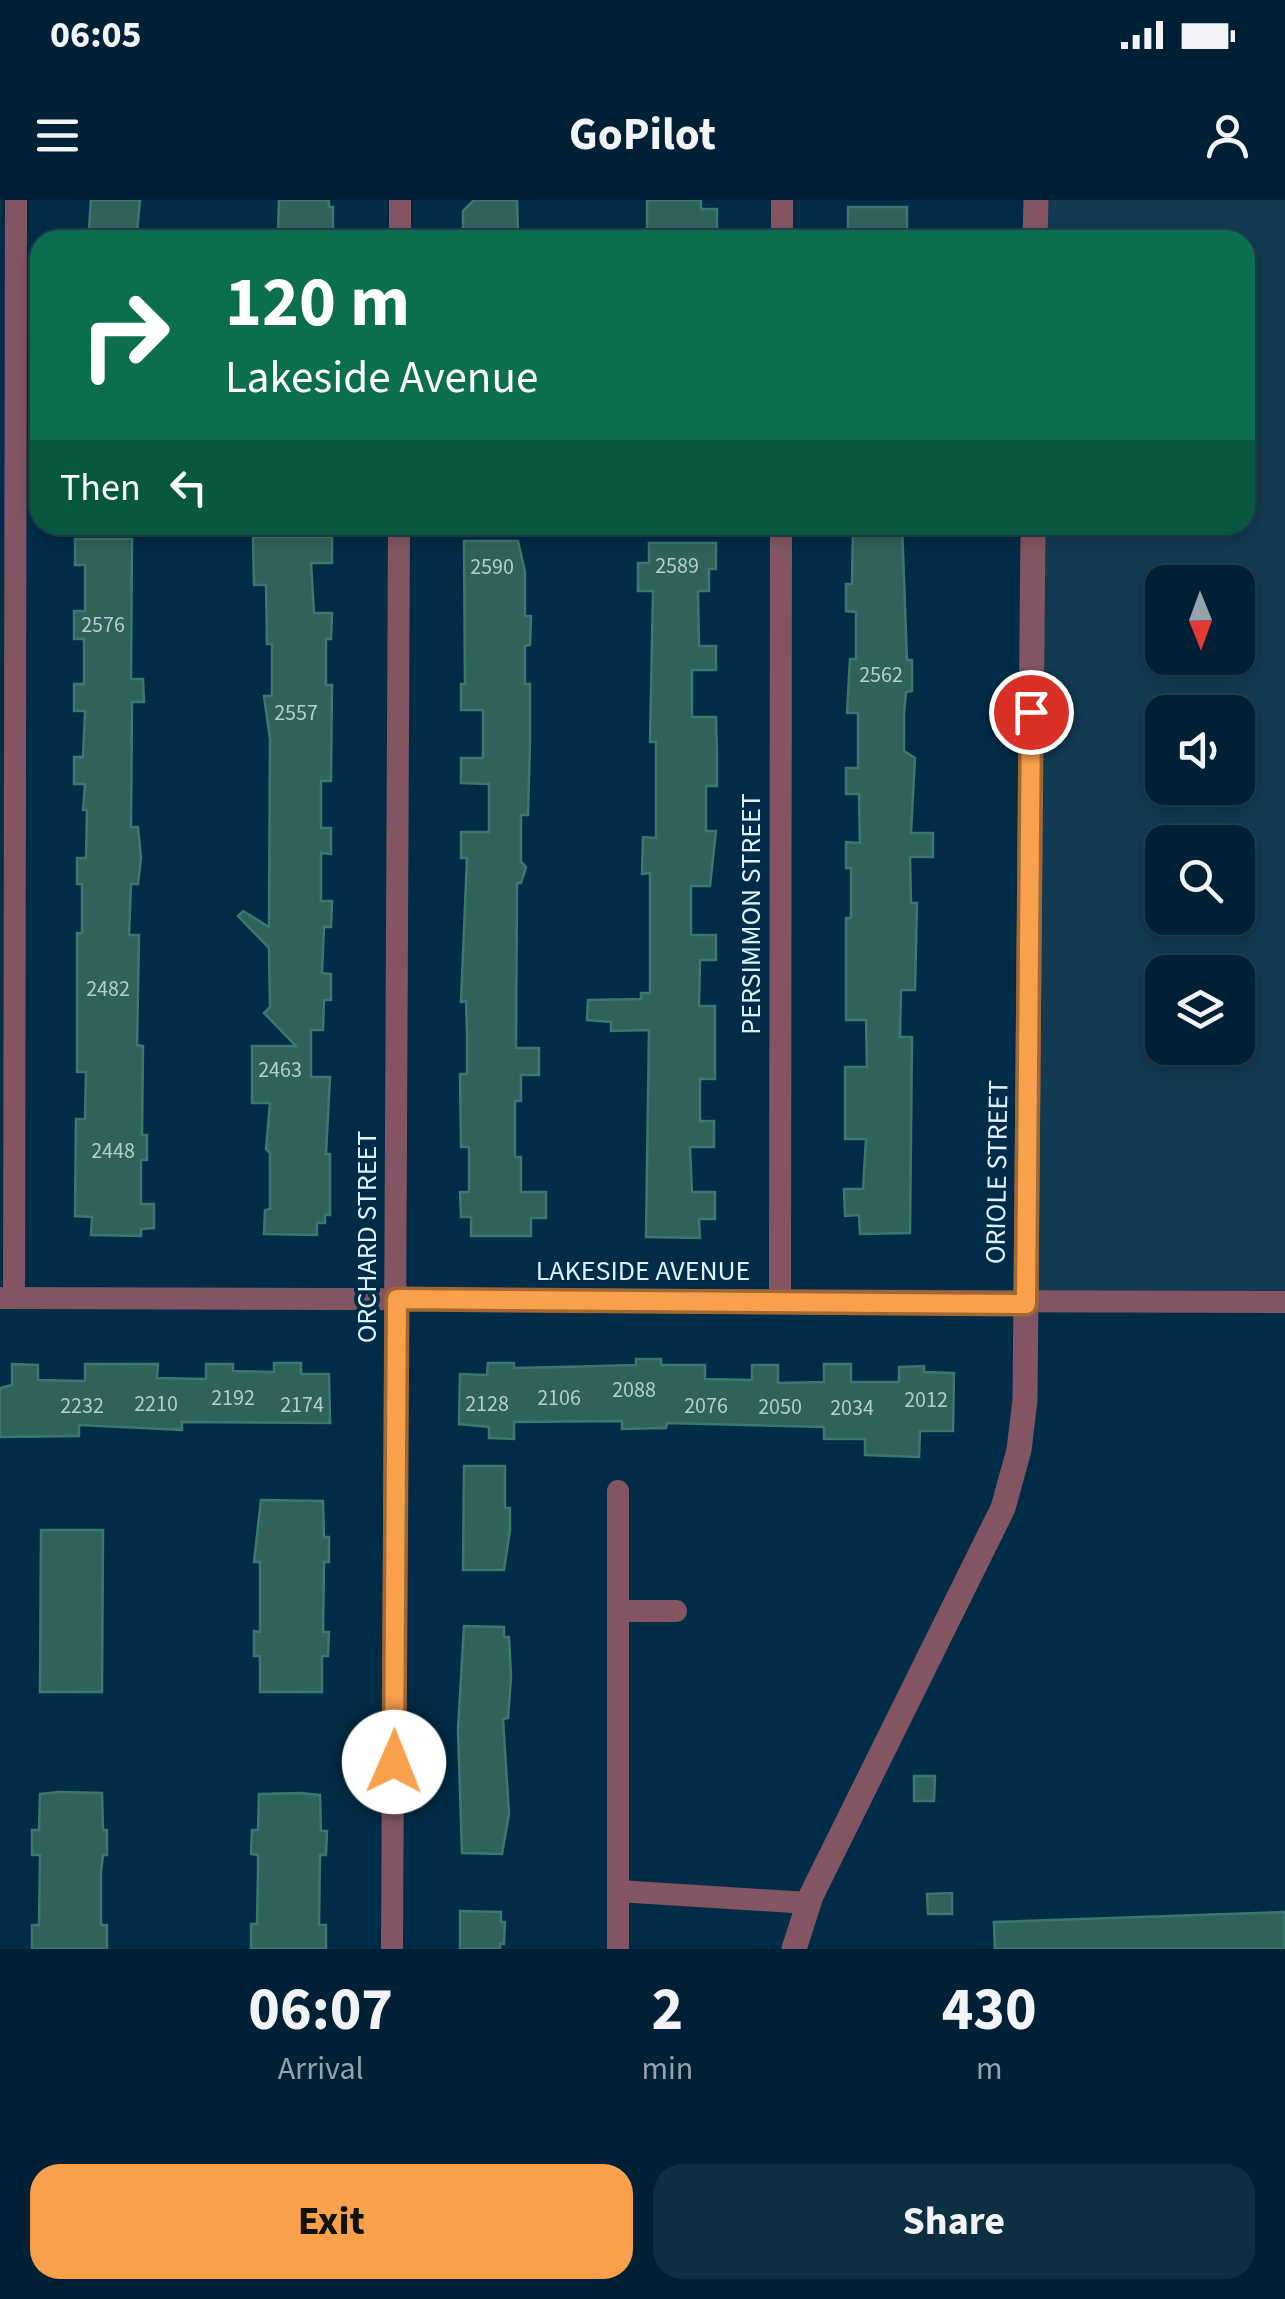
<!DOCTYPE html>
<html lang="en">
<head>
<meta charset="utf-8">
<style>
  body { margin:0; font-family:"Source Sans 3",sans-serif; background:#0e2e41; color:#f1f3f6; height:100vh; display:flex; flex-direction:column; font-size:38px; white-space:nowrap }
  * { box-sizing:border-box; margin:0 }
  p { font-size:32px; color:#95a3ad }
  .icon { flex:none; width:55px; height:55px; fill:none; stroke:currentColor; stroke-width:2; stroke-linecap:round; stroke-linejoin:round }
  .map { position:relative; height:1749px; overflow:hidden }
  .sheet { display:flex; flex-direction:column; background:#002135; flex:1 }
  .sheet>* { flex:none }
  .guide { position:absolute; left:30px; top:30px; width:1225px; height:305px; border-radius:30px; box-shadow:0 5px 15px #0003,0 0 0 2px #223e50; background:#0b6e4f; color:#fff; overflow:hidden }
  .needle { width:65px; rotate:179deg }
  .fabs { position:absolute; left:1145px; top:365px; display:grid; gap:20px }
  .fabs a { display:grid; place-items:center; width:110px; height:110px; border-radius:20px; background:#002135; box-shadow:0 5px 15px #0003,0 0 0 2px #223e50; font-size:50px }
  .pin { position:absolute; display:grid; place-items:center; width:85px; height:85px; color:#fff; margin:-42px; border:5px solid #fff; border-radius:50%; box-shadow:0 2px 10px #0007 }
  .me { position:absolute; width:110px; margin:-55px; rotate:1deg; stroke-linejoin:round; filter:drop-shadow(0 0 8px #0008) }
  .turn { display:flex; align-items:center; gap:35px; height:210px; padding:0 30px; font-size:45px }
  .turn .icon { width:130px; height:130px; stroke-width:2.5 }
  .turn b { display:block; font-size:70px; line-height:85px }
  .then { display:flex; align-items:center; height:95px; padding:0 30px; background:#0003; gap:20px; font-size:38px }
  .eta { display:flex; justify-content:space-evenly; align-items:center; height:170px; text-align:center }
  .eta b { font-size:60px; font-weight:700; line-height:70px }
  .cta { display:flex; gap:20px; margin-top:auto; padding:20px 30px }
  .cta a { flex:1; height:115px; border-radius:30px; background:#f9a04c; color:#111; font-size:40px; font-weight:700; line-height:115px; text-align:center }
  .cta a+a { background:#0e2e41; color:#f1f3f6 }
  .status { display:flex; justify-content:space-between; align-items:center; height:70px; padding:0 50px; background:#002135; direction:ltr }
  .status svg { height:28px; fill:currentColor }
  header { display:flex; justify-content:space-between; align-items:center; height:130px; padding:0 30px; background:#002135; font-size:45px; font-weight:700 }
  .map>svg:first-child { display:block }
  .built { fill:#123a52; fill-rule:evenodd }
  .building { fill:#2f635a; stroke:#3a796f; stroke-width:2.5 }
  .lines { fill:none; stroke-linecap:round; stroke-linejoin:round }
  .minor { stroke:#835562; stroke-width:22 }
  .tertiary { stroke:#835562; stroke-width:25 }
  .route-casing { stroke:#a26831; stroke-width:25 }
  .route { stroke:#f9a04c; stroke-width:18 }
  .labels { text-anchor:middle; dominant-baseline:central; stroke-width:8; stroke-linejoin:round; paint-order:stroke }
  .number-label { font-size:22px; fill:#b2cdd5 }
  .street-label { font-size:28px; fill:#def0fe; stroke:#002c47 }
</style>
</head>
<body>
<div class="status"><b>06:05</b><svg viewBox="0 0 49 12"><path d="M0 12V9h3v3zM5 12V6h3v6zM10 12V3h3v9zM15 12V0h3v12zM26 1h20v11H26zM47 4h2v5h-2z"/></svg></div>
<header><svg class="icon" aria-label="menu" viewBox="0 0 24 24"><path d="M4 6h16M4 12h16M4 18h16"/></svg>GoPilot<svg class="icon" aria-label="person" viewBox="0 0 24 24"><circle cx="12" cy="8" r="4"/><path d="M4 21q1-7 8-7t8 7"/></svg></header>
<div class="map">
<svg width="1285" height="1749" viewBox="0 0 1285 1749">
  <rect width="100%" height="100%" fill="#002c47"/>
  <path class="built" d="M 1036,0 L 1285,0 L 1285,1102 L 1026,1104 L 1033,325 L 1245,325 L 1245,40 L 1035,40 ZM 1162,382 L 1238,382 L 1238,458 L 1162,458 ZM 1162,512 L 1238,512 L 1238,588 L 1162,588 ZM 1162,642 L 1238,642 L 1238,718 L 1162,718 ZM 1162,772 L 1238,772 L 1238,848 L 1162,848 Z"/>
  <g class="building">
    <path d="M 91,0 L 140,0 L 137,32 L 89,29 Z"/>
    <path d="M 279,0 L 329,0 L 329,7 L 333,7 L 333,32 L 278,31 Z"/>
    <path d="M 474,0 L 517,0 L 518,34 L 463,35 L 463,11 Z"/>
    <path d="M 647,0 L 701,0 L 701,9 L 717,9 L 717,36 L 647,35 Z"/>
    <path d="M 848,7 L 907,7 L 907,40 L 862,40 L 862,34 L 848,34 Z"/>
    <path d="M 853,325 L 902,325 L 907,460 L 912,460 L 912,491 L 906,492 L 904,514 L 904,551 L 915,558 L 911,633 L 933,633 L 933,657 L 910,657 L 911,703 L 917,703 L 915,790 L 901,790 L 900,837 L 912,837 L 910,1033 L 860,1034 L 859,1015 L 845,1016 L 844,989 L 863,989 L 866,939 L 845,939 L 845,867 L 867,867 L 866,820 L 846,820 L 846,718 L 851,718 L 851,668 L 846,668 L 846,642 L 860,643 L 859,594 L 846,594 L 846,568 L 858,568 L 858,513 L 847,513 L 850,459 L 856,459 L 856,412 L 846,411 L 846,384 L 852,384 Z"/>
    <path d="M 253,337 L 332,337 L 332,363 L 311,363 L 314,413 L 332,413 L 331,439 L 326,439 L 326,485 L 332,485 L 331,581 L 321,581 L 321,628 L 331,628 L 331,654 L 321,653 L 321,701 L 332,701 L 331,727 L 324,727 L 322,773 L 331,774 L 331,800 L 324,800 L 323,830 L 311,830 L 311,877 L 330,877 L 326,954 L 330,954 L 330,1015 L 325,1015 L 325,1023 L 317,1023 L 317,1035 L 264,1034 L 265,1010 L 270,1009 L 270,953 L 266,949 L 270,903 L 252,903 L 252,846 L 296,846 L 264,813 L 270,807 L 269,748 L 238,716 L 243,711 L 269,727 L 270,539 L 264,496 L 272,496 L 272,444 L 267,444 L 266,385 L 254,385 Z"/>
    <path d="M 75,339 L 132,339 L 131,479 L 143,479 L 144,502 L 132,502 L 131,627 L 138,627 L 141,658 L 138,684 L 131,684 L 129,735 L 139,735 L 137,845 L 143,846 L 142,935 L 147,935 L 147,960 L 141,960 L 141,1004 L 154,1004 L 154,1028 L 141,1029 L 141,1036 L 91,1035 L 92,1017 L 75,1016 L 76,919 L 85,919 L 86,872 L 77,872 L 77,733 L 82,733 L 82,684 L 77,684 L 77,658 L 86,658 L 87,610 L 83,610 L 85,584 L 74,584 L 74,557 L 83,557 L 85,511 L 74,511 L 74,484 L 84,484 L 84,439 L 74,439 L 74,411 L 85,411 L 85,365 L 75,365 Z"/>
    <path d="M 464,341 L 518,341 L 525,372 L 525,416 L 531,416 L 530,445 L 525,446 L 525,484 L 530,484 L 530,542 L 528,615 L 521,615 L 521,662 L 526,667 L 521,683 L 517,683 L 516,848 L 539,848 L 539,875 L 521,875 L 521,901 L 515,901 L 515,957 L 521,957 L 521,992 L 546,992 L 546,1018 L 531,1018 L 531,1036 L 471,1036 L 471,1017 L 461,1017 L 460,992 L 469,992 L 469,947 L 461,947 L 460,874 L 467,874 L 467,831 L 466,801 L 461,802 L 467,658 L 461,658 L 461,632 L 489,632 L 489,584 L 461,583 L 461,558 L 483,558 L 483,510 L 461,510 L 461,484 L 465,484 Z"/>
    <path d="M 649,343 L 716,343 L 716,369 L 709,369 L 709,391 L 698,391 L 699,446 L 716,446 L 716,470 L 692,470 L 692,517 L 716,517 L 717,556 L 717,586 L 706,586 L 706,631 L 716,631 L 710,686 L 691,686 L 691,735 L 716,735 L 716,760 L 700,760 L 699,806 L 715,806 L 715,879 L 700,879 L 700,921 L 714,921 L 714,947 L 690,947 L 692,992 L 715,992 L 715,1019 L 699,1019 L 700,1038 L 646,1037 L 649,830 L 611,831 L 611,822 L 587,820 L 588,800 L 641,799 L 641,793 L 650,793 L 650,673 L 642,674 L 643,637 L 656,638 L 656,542 L 650,542 L 653,391 L 638,391 L 638,363 L 649,363 Z"/>
    <path d="M 636,1159 L 661,1159 L 661,1165 L 705,1165 L 705,1179 L 752,1180 L 752,1165 L 778,1165 L 778,1183 L 824,1182 L 824,1164 L 851,1164 L 851,1182 L 899,1182 L 899,1167 L 924,1166 L 924,1172 L 954,1173 L 953,1231 L 920,1231 L 919,1257 L 865,1255 L 865,1239 L 824,1239 L 824,1227 L 667,1223 L 666,1228 L 622,1229 L 622,1221 L 514,1222 L 514,1239 L 489,1238 L 489,1227 L 459,1224 L 460,1174 L 487,1175 L 488,1163 L 514,1163 L 514,1168 L 561,1167 L 636,1165 Z"/>
    <path d="M 274,1163 L 301,1163 L 301,1174 L 329,1174 L 330,1223 L 182,1222 L 182,1230 L 79,1225 L 79,1236 L 0,1237 L 0,1188 L 12,1185 L 12,1164 L 38,1165 L 38,1180 L 85,1181 L 85,1164 L 158,1164 L 157,1178 L 206,1179 L 206,1164 L 233,1164 L 233,1171 L 274,1172 Z"/>
    <path d="M 464,1266 L 505,1266 L 505,1308 L 510,1308 L 510,1330 L 504,1370 L 463,1370 Z"/>
    <path d="M 261,1300 L 323,1301 L 324,1337 L 329,1337 L 329,1362 L 324,1362 L 323,1432 L 329,1432 L 328,1456 L 322,1456 L 322,1492 L 260,1492 L 260,1456 L 254,1456 L 254,1431 L 260,1432 L 260,1362 L 254,1362 Z"/>
    <path d="M 41,1330 L 103,1330 L 102,1492 L 40,1492 Z"/>
    <path d="M 464,1426 L 504,1427 L 504,1437 L 509,1437 L 511,1477 L 508,1518 L 503,1519 L 509,1614 L 502,1654 L 462,1653 L 458,1530 Z"/>
    <path d="M 914,1576 L 935,1576 L 934,1601 L 914,1601 Z"/>
    <path d="M 59,1592 L 102,1593 L 103,1630 L 107,1630 L 107,1655 L 103,1655 L 101,1672 L 101,1725 L 107,1725 L 107,1749 L 32,1749 L 32,1725 L 39,1725 L 40,1655 L 32,1655 L 32,1630 L 39,1630 L 40,1594 Z"/>
    <path d="M 300,1593 L 320,1595 L 321,1631 L 327,1631 L 326,1655 L 320,1655 L 319,1725 L 326,1725 L 326,1749 L 251,1749 L 251,1724 L 257,1724 L 258,1673 L 258,1655 L 251,1654 L 252,1630 L 258,1630 L 259,1594 Z"/>
    <path d="M 952,1693 L 952,1714 L 928,1714 L 927,1694 Z"/>
    <path d="M 460,1711 L 501,1712 L 501,1722 L 505,1722 L 504,1744 L 500,1744 L 500,1749 L 460,1749 Z"/>
    <path d="M 1285,1712 L 1285,1749 L 995,1749 L 994,1722 Z"/>
  </g>
  <g class="lines">
    <g class="minor">
      <path d="M 400,40 L 400,0"/>
      <path d="M 782,40 L 782,0"/>
      <path d="M 0,1098 L 1285,1102"/>
      <path d="M 14,1098 L 16,0"/>
      <path d="M 780,1102 L 781,325"/>
      <path d="M 618,1411 L 676,1411"/>
      <path d="M 618,1691 L 809,1703"/>
      <path d="M 392,1749 L 399,325"/>
      <path d="M 618,1749 L 618,1291"/>
    </g>
    <g class="tertiary">
      <path d="M 1035,40 L 1036,0"/>
      <path d="M 794,1749 L 811,1696 L 1003,1308 L 1019,1250 L 1025,1200 L 1033,325"/>
    </g>
  </g>
  <g class="lines">
    <defs>
      <path id="route" d="M 394,1562 L 397,1099 L 1026,1104 L 1031,512"/>
    </defs>
    <use href="#route" class="route-casing"/>
    <use href="#route" class="route"/>
  </g>
  <g class="labels">
    <g class="number-label">
      <text x="677" y="366">2589</text>
      <text x="492" y="367">2590</text>
      <text x="103" y="425">2576</text>
      <text x="881" y="475">2562</text>
      <text x="296" y="513">2557</text>
      <text x="108" y="789">2482</text>
      <text x="280" y="870">2463</text>
      <text x="113" y="951">2448</text>
      <text x="634" y="1190">2088</text>
      <text x="233" y="1198">2192</text>
      <text x="559" y="1198">2106</text>
      <text x="926" y="1200">2012</text>
      <text x="156" y="1204">2210</text>
      <text x="487" y="1204">2128</text>
      <text x="302" y="1205">2174</text>
      <text x="82" y="1206">2232</text>
      <text x="706" y="1206">2076</text>
      <text x="780" y="1207">2050</text>
      <text x="852" y="1208">2034</text>
    </g>
    <g class="street-label">
      <text transform="translate(751 714) rotate(-90)">PERSIMMON STREET</text>
      <text transform="translate(997 972) rotate(-89)">ORIOLE STREET</text>
      <text transform="translate(367 1037) rotate(-90)">ORCHARD STREET</text>
      <text x="643" y="1071">LAKESIDE AVENUE</text>
    </g>
  </g>
</svg>
<div class="fabs">
<a><svg class="needle" viewBox="-14 -14 28 28"><path d="M0-13l5 13h-10z" fill="#e53935"/><path d="M0 13l5-13h-10z" fill="#95a3ad"/></svg></a>
<a><svg class="icon" aria-label="sound" viewBox="0 0 24 24"><path d="M4 9h4l5-4v14l-5-4H4zM17 9q2 3 0 6"/></svg></a>
<a><svg class="icon" aria-label="search" viewBox="0 0 24 24"><circle cx="10" cy="10" r="6"/><path d="M15 15l6 6"/></svg></a>
<a><svg class="icon" aria-label="layers" viewBox="0 0 24 24"><path d="M12 4l9 5-9 5-9-5zM3 14l9 5 9-5"/></svg></a>
</div>
<div class="pin" style="left:1031px;top:512px;background:#d93025"><svg class="icon" aria-label="arrive" viewBox="0 0 24 24"><path d="M6 21V4h12l-3 4 3 4H6"/></svg></div>
<svg class="me" style="left:394px;top:1562px" viewBox="-20 -20 40 40"><circle r="19" fill="#fff"/><path d="M0-13L10 11 0 6-10 11z" fill="#f9a04c"/></svg>
<div class="guide">
<div class="turn"><svg class="icon" aria-label="right" viewBox="0 0 24 24"><path d="M7 20v-9h11M14 6l5 5-5 5"/></svg><div><b>120 m</b>Lakeside Avenue</div></div>
<div class="then">Then<svg class="icon" aria-label="left" viewBox="0 0 24 24"><path d="M17 20v-9H6M10 6l-5 5 5 5"/></svg></div>
</div>
</div>
<section class="sheet">
<div class="eta">
<div><b>06:07</b><p>Arrival</p></div>
<div><b>2</b><p>min</p></div>
<div><b>430</b><p>m</p></div>
</div>
<div class="cta"><a>Exit</a><a>Share</a></div>
</section>
</body>
</html>
